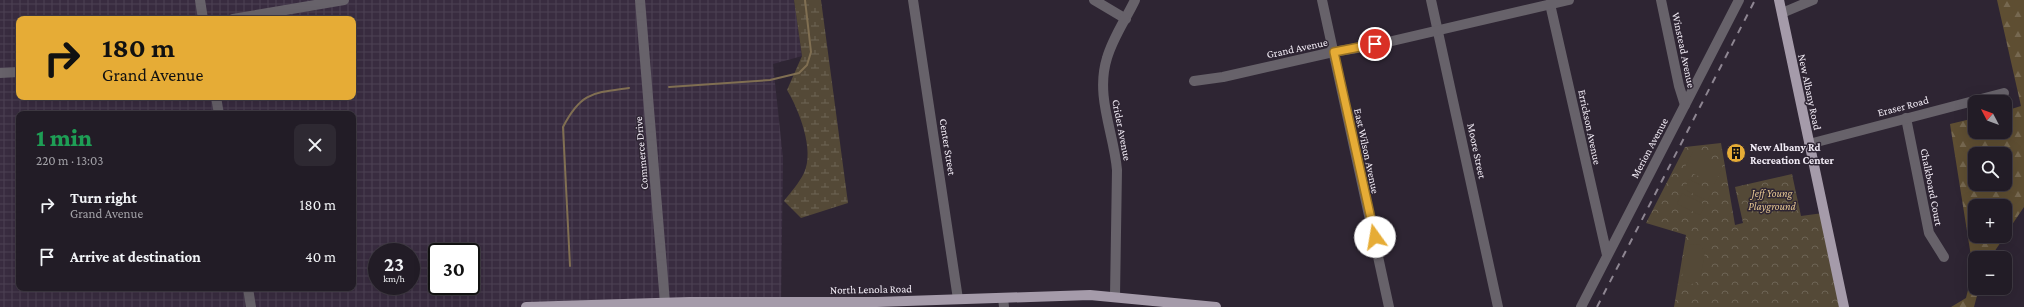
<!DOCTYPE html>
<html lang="en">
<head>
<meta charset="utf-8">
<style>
  body { margin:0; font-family:"Crimson Pro",serif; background:#2e2932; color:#f1f3f6; height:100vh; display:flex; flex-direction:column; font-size:15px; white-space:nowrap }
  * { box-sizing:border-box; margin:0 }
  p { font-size:13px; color:#a2a1a7 }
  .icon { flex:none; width:22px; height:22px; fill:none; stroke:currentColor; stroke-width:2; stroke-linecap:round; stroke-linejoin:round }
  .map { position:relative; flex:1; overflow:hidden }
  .sheet { position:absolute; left:16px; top:111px; width:340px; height:180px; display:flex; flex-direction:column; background:#221c26; border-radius:8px; box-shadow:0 4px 16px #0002,0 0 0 1px #3f3a43 }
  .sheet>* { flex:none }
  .guide { position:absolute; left:16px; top:16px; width:340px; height:84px; border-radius:8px; box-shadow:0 4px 16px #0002,0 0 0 1px #3f3a43; background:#e6ac36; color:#111; overflow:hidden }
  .needle { width:26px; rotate:311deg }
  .tools { position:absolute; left:1968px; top:95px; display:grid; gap:8px }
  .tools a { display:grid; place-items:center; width:44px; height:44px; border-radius:8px; background:#221c26; box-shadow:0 4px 16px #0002,0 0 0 1px #3f3a43; font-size:20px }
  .speed { position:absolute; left:368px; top:243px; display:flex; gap:8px; font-size:20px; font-weight:700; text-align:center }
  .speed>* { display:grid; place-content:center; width:52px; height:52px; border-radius:50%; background:#221c26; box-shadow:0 4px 16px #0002,0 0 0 1px #3f3a43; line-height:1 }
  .speed small { font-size:10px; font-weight:400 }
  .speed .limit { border:2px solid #111; border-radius:6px; background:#fff; color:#111 }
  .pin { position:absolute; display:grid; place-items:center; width:34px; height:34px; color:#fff; margin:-17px; border:2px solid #fff; border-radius:50%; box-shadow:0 1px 4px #0007 }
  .me { position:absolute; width:44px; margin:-22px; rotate:347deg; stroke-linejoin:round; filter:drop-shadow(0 0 3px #0008) }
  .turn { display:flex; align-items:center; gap:14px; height:84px; padding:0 20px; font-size:18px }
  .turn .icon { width:52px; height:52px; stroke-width:2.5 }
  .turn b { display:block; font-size:28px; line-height:34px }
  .round { display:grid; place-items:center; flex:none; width:42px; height:42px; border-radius:8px; background:#2e2932 }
  .summary { display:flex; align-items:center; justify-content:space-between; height:68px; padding:0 20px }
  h1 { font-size:24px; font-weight:800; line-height:30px; color:#1e9e55 }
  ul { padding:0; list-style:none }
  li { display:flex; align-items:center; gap:12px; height:52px; padding:0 20px }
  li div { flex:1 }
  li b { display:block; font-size:15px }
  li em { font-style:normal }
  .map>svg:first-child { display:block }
  .industrial { fill:url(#industrial-grid); fill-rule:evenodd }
  .forest { fill:url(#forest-firs); fill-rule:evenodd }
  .wetland { fill:url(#wetland-marsh) }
  .park { fill:url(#park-crowns) }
  .garden { fill:#544937 }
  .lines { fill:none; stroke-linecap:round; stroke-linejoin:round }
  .stream { stroke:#806f52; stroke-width:2 }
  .minor { stroke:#67626a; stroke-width:10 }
  .major { stroke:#a59baa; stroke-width:10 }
  .rail { stroke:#8e8692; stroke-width:2; stroke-dasharray:7 7; stroke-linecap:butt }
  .route-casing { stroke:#967023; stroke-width:10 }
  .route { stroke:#e6ac36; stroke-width:7 }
  .labels { text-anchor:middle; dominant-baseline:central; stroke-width:3; stroke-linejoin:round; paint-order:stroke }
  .street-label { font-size:11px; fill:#f3edf7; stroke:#2e2533 }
  .poi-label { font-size:11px; font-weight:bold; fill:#f3edf7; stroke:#2e2533; text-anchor:start }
  .park-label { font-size:11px; font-style:italic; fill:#e6c792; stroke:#2e2533 }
</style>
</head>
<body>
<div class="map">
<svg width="2024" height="307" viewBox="0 0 2024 307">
  <defs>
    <pattern id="industrial-grid" width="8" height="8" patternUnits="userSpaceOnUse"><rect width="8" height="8" fill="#392c40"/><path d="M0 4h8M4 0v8" fill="none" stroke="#4c4153"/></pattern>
    <pattern id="forest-firs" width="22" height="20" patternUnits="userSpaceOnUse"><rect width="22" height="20" fill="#5e4e32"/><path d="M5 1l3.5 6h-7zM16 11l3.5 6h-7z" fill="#766850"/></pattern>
    <pattern id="wetland-marsh" width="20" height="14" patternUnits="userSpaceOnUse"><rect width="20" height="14" fill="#544937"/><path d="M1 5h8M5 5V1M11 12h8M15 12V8" fill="none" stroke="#6d6455"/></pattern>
    <pattern id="park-crowns" width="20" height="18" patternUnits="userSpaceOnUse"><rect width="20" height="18" fill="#544937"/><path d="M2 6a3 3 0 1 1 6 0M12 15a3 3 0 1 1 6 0" fill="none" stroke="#6d6455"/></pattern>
  </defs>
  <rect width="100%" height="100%" fill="#2e2533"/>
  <path class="industrial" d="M 0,0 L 794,0 L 802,56 L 773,64 L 783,158 L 781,306 L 797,307 L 0,307 ZM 19,19 L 353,19 L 353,97 L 19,97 ZM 19,114 L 353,114 L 353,288 L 19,288 ZM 377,252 L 411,252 L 411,286 L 377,286 ZM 437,252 L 471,252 L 471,286 L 437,286 Z"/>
  <path class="forest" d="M 1997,0 L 2024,0 L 2024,207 L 2005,235 L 2005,206 L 1975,206 L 1975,236 L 2005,236 L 1990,258 L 1975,258 L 1975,288 L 1979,288 L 1974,307 L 1951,307 L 1966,298 L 1973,269 L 1950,124 L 1975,118 L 1975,132 L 2005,132 L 2005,111 L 2021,106 ZM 1975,154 L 2005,154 L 2005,184 L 1975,184 Z"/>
  <path class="wetland" d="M 794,0 L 821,0 L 848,203 L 801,218 L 784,201 C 791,192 799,183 804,173 C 815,150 799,110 787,90 L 802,56 Z"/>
  <path class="park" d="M 1721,143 L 1735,225 L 1743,223 L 1735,187 L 1792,174 L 1801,216 L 1823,213 L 1843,307 L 1674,307 L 1686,235 L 1646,223 L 1685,147 Z"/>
  <g class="garden">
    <path d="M 1693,152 L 1723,167 L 1714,184 L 1684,169 Z"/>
    <path d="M 1689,179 L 1712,191 L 1707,201 L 1684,189 Z"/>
    <path d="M 1682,193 L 1705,205 L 1700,215 L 1677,204 Z"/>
    <path d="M 1690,244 L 1700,245 L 1705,252 L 1700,280 L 1693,284 L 1684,281 C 1680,274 1683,248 1690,244 Z"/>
  </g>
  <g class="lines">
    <g class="stream">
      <path d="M 669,87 L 770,80 L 799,73 L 807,65 L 811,52 L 805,0"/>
      <path d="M 570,266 L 563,127 C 581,92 593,93 629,88"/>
    </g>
    <g class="minor">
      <path d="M 200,0 L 203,19"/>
      <path d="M 640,0 L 665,303"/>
      <path d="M 913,0 L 958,299"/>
      <path d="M 1094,0 L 1126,19"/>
      <path d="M 1322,0 L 1389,307"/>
      <path d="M 1431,0 L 1498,307"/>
      <path d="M 1661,0 L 1679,86 L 1685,105"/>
      <path d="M 1550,4 L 1607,255"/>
      <path d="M 1782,13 L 1813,0"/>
      <path d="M 233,19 L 344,0"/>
      <path d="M 0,73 L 19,72"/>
      <path d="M 1194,81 L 1223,77 L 1333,52 L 1375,45 L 1569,0"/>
      <path d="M 216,97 L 219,114"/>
      <path d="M 1906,118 L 1929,233 L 1944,257"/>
      <path d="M 1809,144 L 2004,93"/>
      <path d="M 248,288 L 251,307"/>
      <path d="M 1115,296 L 1117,170 C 1114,133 1095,96 1107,58 C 1113,37 1126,19 1135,0"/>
      <path d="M 1003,298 L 1004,307"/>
      <path d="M 1581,307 L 1739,0"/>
    </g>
    <g class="major">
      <path d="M 1779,0 L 1844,307"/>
      <path d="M 526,307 L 689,302 L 877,302 L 1090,295 L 1216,307"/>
    </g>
    <path class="rail" d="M 1597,307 L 1755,0"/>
  </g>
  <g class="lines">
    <defs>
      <path id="route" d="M 1375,44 L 1334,52 L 1375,237"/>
    </defs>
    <use href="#route" class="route-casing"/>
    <use href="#route" class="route"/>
  </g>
  <defs>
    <symbol id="building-disc" viewBox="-11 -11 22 22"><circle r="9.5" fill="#e6ac36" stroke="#2e2533"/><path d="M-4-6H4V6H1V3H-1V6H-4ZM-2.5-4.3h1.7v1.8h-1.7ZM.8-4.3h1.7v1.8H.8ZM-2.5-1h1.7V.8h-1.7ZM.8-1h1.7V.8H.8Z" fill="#111"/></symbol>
  </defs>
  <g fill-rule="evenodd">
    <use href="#building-disc" x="1725" y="142" width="22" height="22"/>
  </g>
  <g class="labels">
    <g class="street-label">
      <text transform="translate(1297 48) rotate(-12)">Grand Avenue</text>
      <text transform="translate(1684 50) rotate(78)">Winstead Avenue</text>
      <text transform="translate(1810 92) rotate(78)">New Albany Road</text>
      <text transform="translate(1903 106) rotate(-15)">Eraser Road</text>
      <text transform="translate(1590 127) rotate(78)">Errickson Avenue</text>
      <text transform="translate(1122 130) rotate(79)">Crider Avenue</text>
      <text transform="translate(948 147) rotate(81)">Center Street</text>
      <text transform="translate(1649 148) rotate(-62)">Merion Avenue</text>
      <text transform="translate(1367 151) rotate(78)">East Wilson Avenue</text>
      <text transform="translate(1477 151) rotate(78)">Moore Street</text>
      <text transform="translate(641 153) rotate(-95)">Commerce Drive</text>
      <text transform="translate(1932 187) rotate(79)">Chalkboard Court</text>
      <text transform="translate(871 289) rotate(-1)">North Lenola Road</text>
    </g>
    <g class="poi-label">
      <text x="1750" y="147">New Albany Rd<tspan x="1750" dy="13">Recreation Center</tspan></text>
    </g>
    <g class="park-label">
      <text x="1772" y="193">Jeff Young<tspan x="1772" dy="13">Playground</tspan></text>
    </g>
  </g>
</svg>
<div class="tools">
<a><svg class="needle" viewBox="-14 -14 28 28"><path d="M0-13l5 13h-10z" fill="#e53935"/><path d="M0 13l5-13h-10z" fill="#a2a1a7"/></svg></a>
<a><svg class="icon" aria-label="search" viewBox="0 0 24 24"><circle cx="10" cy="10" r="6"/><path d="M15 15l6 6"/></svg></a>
<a>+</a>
<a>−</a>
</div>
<div class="speed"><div>23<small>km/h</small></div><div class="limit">30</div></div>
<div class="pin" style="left:1375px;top:44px;background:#d93025"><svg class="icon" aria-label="arrive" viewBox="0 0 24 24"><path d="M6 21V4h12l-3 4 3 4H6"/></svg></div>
<svg class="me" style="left:1375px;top:237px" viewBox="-20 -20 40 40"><circle r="19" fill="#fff"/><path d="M0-13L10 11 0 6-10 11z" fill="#e6ac36"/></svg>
<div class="guide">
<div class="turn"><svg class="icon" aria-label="right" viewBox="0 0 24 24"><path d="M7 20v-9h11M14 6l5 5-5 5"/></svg><div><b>180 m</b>Grand Avenue</div></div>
</div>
<section class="sheet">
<div class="summary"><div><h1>1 min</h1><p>220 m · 13:03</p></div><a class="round"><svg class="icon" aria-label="close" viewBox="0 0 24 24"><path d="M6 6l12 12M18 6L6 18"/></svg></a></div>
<ul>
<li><svg class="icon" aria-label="right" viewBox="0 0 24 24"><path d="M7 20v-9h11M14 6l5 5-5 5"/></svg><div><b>Turn right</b><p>Grand Avenue</p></div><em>180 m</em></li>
<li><svg class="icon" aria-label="arrive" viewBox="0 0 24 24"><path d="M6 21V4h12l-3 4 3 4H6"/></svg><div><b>Arrive at destination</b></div><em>40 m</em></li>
</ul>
</section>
</div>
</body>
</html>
